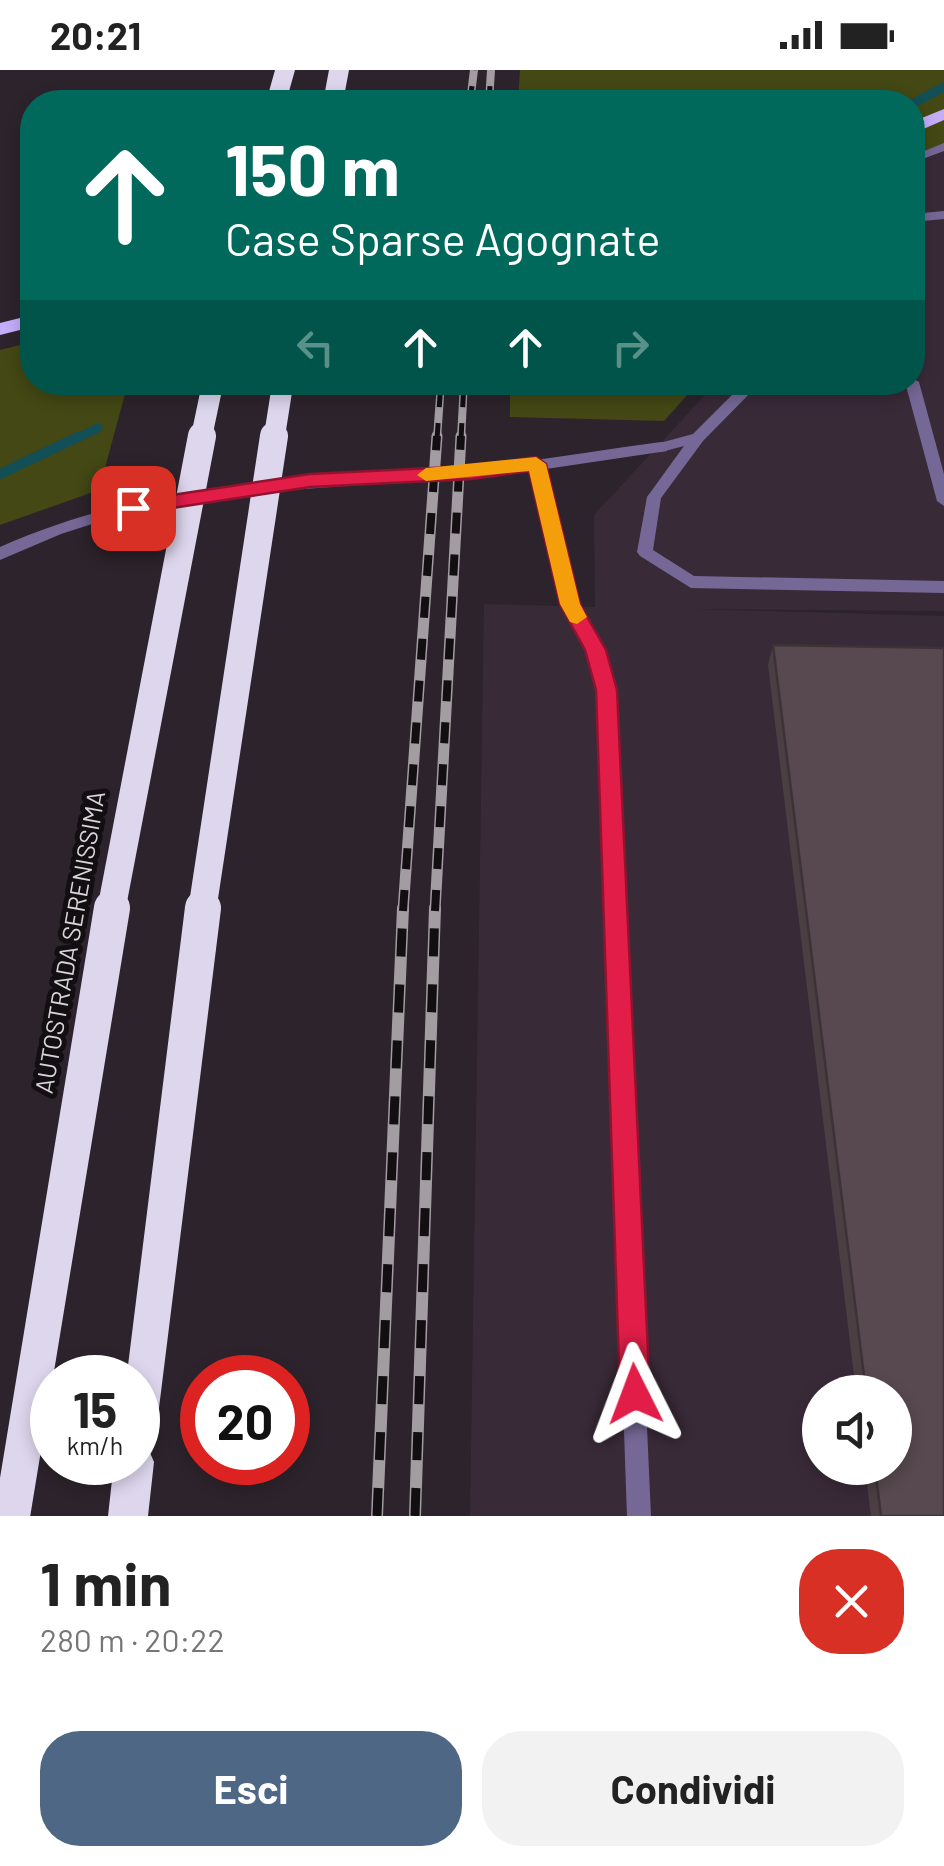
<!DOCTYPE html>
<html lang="it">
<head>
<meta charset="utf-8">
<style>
  body { margin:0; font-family:Barlow,sans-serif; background:#f2f2f2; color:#222; height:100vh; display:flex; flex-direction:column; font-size:38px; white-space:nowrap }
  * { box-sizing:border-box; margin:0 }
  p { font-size:32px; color:#767676 }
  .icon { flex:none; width:55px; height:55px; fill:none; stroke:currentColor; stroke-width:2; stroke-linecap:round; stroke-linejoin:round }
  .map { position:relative; height:1446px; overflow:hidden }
  .side { display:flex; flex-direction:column; background:#fff; flex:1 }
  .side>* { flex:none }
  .banner { position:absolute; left:20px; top:20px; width:905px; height:305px; border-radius:40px; box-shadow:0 5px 15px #0003; background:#00695c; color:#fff; overflow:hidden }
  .buttons { position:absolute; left:802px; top:1305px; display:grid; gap:20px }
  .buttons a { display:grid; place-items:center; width:110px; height:110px; border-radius:50%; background:#fff; box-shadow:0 5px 15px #0003; font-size:50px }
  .speed { position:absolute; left:30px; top:1285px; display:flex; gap:20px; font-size:50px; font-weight:700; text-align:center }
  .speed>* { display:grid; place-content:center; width:130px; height:130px; border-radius:50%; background:#fff; box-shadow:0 5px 15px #0003; line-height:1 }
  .speed small { font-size:25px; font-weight:400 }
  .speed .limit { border:15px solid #d22; background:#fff; color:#111 }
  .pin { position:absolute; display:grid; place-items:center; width:85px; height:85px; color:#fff; margin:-42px; border-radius:20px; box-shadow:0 5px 15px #0006 }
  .me { position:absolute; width:110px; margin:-55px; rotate:357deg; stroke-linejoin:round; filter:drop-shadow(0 0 8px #0008) }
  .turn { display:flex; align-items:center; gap:35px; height:210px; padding:0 40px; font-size:45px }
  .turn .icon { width:130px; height:130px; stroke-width:2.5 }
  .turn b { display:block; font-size:70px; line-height:85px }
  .lanes { display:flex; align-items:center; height:95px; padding:0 40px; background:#0003; justify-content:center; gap:50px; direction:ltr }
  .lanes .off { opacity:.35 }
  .round { display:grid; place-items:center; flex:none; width:105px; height:105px; border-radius:40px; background:#f2f2f2 }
  .overview { display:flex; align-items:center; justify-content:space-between; height:170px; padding:0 40px }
  h1 { font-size:60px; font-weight:700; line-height:75px }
  .cta { display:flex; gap:20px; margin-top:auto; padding:20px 40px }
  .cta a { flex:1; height:115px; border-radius:40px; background:#4e6784; color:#fff; font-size:40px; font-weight:700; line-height:115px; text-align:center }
  .cta a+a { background:#f2f2f2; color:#222 }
  .status { display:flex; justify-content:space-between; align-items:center; height:70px; padding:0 50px; background:#fff; direction:ltr }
  .status svg { height:28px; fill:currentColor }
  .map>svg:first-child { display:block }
  .built { fill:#392a38; fill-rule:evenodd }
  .green { fill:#434814 }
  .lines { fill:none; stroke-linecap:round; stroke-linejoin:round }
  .stream-far1 { stroke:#124f56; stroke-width:9 }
  .stream { stroke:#124f56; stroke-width:10 }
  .service { fill:#766896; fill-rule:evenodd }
  .minor { fill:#766896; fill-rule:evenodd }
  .primary { fill:#c5adfa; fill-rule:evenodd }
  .motorway { fill:#ddd6ed; fill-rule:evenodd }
  .rail-far2-casing { stroke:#a39ca2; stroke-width:8 }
  .rail-far1-casing { stroke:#a39ca2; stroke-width:11 }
  .rail-casing { stroke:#a39ca2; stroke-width:12 }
  .rail-far2 { stroke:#120e12; stroke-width:5; stroke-dasharray:16; stroke-linecap:butt }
  .rail-far1 { stroke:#120e12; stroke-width:8; stroke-dasharray:21; stroke-linecap:butt }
  .rail { stroke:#120e12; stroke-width:9; stroke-dasharray:28; stroke-linecap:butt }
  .motorway-bridge-far2 { stroke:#ddd6ed; stroke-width:21 }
  .motorway-bridge-far1 { stroke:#ddd6ed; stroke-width:28 }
  .motorway-bridge { stroke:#ddd6ed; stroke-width:36 }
  .wall { fill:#4b3f44 }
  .building { fill:#57494f; stroke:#3d3337; stroke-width:2.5 }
  .route { fill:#e11d48; stroke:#92132f; stroke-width:2.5 }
  .slow { fill:#f59e0b }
  .labels { text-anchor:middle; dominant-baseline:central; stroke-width:10; stroke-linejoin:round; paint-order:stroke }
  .street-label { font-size:25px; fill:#dad4d9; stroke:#120e12 }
</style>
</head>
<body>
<div class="status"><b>20:21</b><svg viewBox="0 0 49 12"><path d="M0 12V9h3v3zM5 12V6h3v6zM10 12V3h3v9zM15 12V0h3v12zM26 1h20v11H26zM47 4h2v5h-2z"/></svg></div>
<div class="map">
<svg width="944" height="1446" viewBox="0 0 944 1446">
  <rect width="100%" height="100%" fill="#2d232c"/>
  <path class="built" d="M 944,74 L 944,541 L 692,539 L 944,546 L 944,1446 L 470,1446 L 484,534 L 595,537 L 594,445 L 716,313 L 912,312 L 913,91 ZM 820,1322 L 895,1322 L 895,1398 L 820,1398 Z"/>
  <g class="green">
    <path d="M 520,0 L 944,0 L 944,78 L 913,88 L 912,32 L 518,32 Z"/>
    <path d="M 32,272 L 32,312 L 128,313 L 99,420 L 0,455 L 0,280 Z"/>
    <path d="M 510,313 L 510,312 L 698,313 L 664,351 L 510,347 Z"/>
  </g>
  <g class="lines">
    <g class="stream-far1">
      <path d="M 912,34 L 944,17"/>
      <path d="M 75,369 L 98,358"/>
    </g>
    <path class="stream" d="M 0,404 L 80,366"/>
    <g class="service">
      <path d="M 944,73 L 944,81 L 912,93 L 912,86 Z"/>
      <path d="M 944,141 L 944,149 L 912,152 L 912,144 Z"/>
      <path d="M 912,308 L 919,312 L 944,404 L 944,436 L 937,431 L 905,312 L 912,312 Z"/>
      <path d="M 745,312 L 761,312 L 703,371 L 661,428 L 653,480 L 694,506 L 944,511 L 944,523 L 691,518 L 640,486 L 637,482 L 647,427 L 684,376 L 661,382 L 654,377 L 656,374 L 693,364 Z"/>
      <path d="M 570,528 L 576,530 L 604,580 L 614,621 L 651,1446 L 627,1446 L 598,621 L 588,580 L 562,534 Z"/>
    </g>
    <path class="minor" d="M 661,372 L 667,373 L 667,381 L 546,399 L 579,534 L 570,541 L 561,534 L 529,402 L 291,420 L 171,434 L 114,447 L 61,464 L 0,490 L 0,477 C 160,406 303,413 472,397 C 535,392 598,380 661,372 Z"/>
    <g class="primary">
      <path d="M 944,39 L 944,50 L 912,64 L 912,52 Z"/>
      <path d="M 32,245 L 32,257 L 0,265 L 0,253 Z"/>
    </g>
    <g class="motorway">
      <path d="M 275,0 L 295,0 L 286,32 L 266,32 Z"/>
      <path d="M 329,0 L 349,0 L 343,32 L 323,32 Z"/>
      <path d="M 138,1373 L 148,1378 L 154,1392 L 148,1446 L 108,1446 L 114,1392 L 138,1392 Z"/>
    </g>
    <defs>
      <g id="rail-far2">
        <path d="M 470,32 L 474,0"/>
        <path d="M 489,32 L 491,0"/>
        <path d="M 437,369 L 441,312"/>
        <path d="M 461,369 L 464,312"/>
      </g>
      <g id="rail-far1">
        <path d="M 403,841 L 437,366"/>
        <path d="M 435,841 L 461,366"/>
      </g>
      <g id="rail">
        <path d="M 377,1446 L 403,838"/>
        <path d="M 415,1446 L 435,838"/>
      </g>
    </defs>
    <use href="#rail-far2" class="rail-far2-casing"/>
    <use href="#rail-far1" class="rail-far1-casing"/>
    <use href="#rail" class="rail-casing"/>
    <use href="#rail-far2" class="rail-far2"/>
    <use href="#rail-far1" class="rail-far1"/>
    <use href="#rail" class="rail"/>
    <g class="motorway-bridge-far2">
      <path d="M 201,369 L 213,312"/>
      <path d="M 274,369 L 283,312"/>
    </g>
    <g class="motorway-bridge-far1">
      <path d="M 111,841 L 202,366"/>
      <path d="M 202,841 L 274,366"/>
    </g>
    <g class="motorway-bridge">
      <path d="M 138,1361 L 203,838"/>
      <path d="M 12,1446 L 112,838"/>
    </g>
  </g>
  <path class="wall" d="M 773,575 L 944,1446 L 871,1446 L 865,1398 L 895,1398 L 895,1322 L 856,1322 L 768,595 Z"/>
  <path class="building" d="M 773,575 L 944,578 L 944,1446 L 881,1446 L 875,1398 L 895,1398 L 895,1322 L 866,1322 Z"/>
  <path class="route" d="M 536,387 L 546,394 L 580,534 L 606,580 L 617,620 L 650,1324 L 645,1335 L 635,1339 L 624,1335 L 620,1324 L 596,620 L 585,580 L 560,534 L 529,401 L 472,409 L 310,417 L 133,444 L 123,438 L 133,431 L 310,404 L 472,396 Z"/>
  <path class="slow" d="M 536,387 L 546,394 L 580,534 L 587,547 L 577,554 L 570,552 L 560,534 L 529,401 L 426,411 L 417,405 L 426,398 Z"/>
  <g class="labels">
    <g class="street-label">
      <text transform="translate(69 872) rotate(-80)">AUTOSTRADA SERENISSIMA</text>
    </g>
  </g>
</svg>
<div class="buttons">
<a><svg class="icon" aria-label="sound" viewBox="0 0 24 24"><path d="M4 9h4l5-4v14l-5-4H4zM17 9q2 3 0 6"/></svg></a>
</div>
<div class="speed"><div>15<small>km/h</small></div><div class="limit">20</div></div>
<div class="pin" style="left:133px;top:438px;background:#d93025"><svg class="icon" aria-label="arrive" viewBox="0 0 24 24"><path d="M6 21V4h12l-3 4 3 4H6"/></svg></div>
<svg class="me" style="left:635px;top:1324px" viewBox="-20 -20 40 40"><path d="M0-17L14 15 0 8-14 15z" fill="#e11d48" stroke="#fff" stroke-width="4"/></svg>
<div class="banner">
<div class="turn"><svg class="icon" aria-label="ahead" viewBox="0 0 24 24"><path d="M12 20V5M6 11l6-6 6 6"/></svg><div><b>150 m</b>Case Sparse Agognate</div></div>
<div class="lanes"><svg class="icon off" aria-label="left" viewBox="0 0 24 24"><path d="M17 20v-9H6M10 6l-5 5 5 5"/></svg><svg class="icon" aria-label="ahead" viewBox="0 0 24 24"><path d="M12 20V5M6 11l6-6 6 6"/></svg><svg class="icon" aria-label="ahead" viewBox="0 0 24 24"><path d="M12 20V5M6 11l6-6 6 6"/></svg><svg class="icon off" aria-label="right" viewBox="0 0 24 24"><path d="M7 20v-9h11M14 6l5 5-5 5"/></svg></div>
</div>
</div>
<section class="side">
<div class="overview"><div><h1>1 min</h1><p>280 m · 20:22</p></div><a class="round" style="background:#d93025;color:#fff"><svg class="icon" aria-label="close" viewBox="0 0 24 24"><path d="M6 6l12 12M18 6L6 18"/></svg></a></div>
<div class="cta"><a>Esci</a><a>Condividi</a></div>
</section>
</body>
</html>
